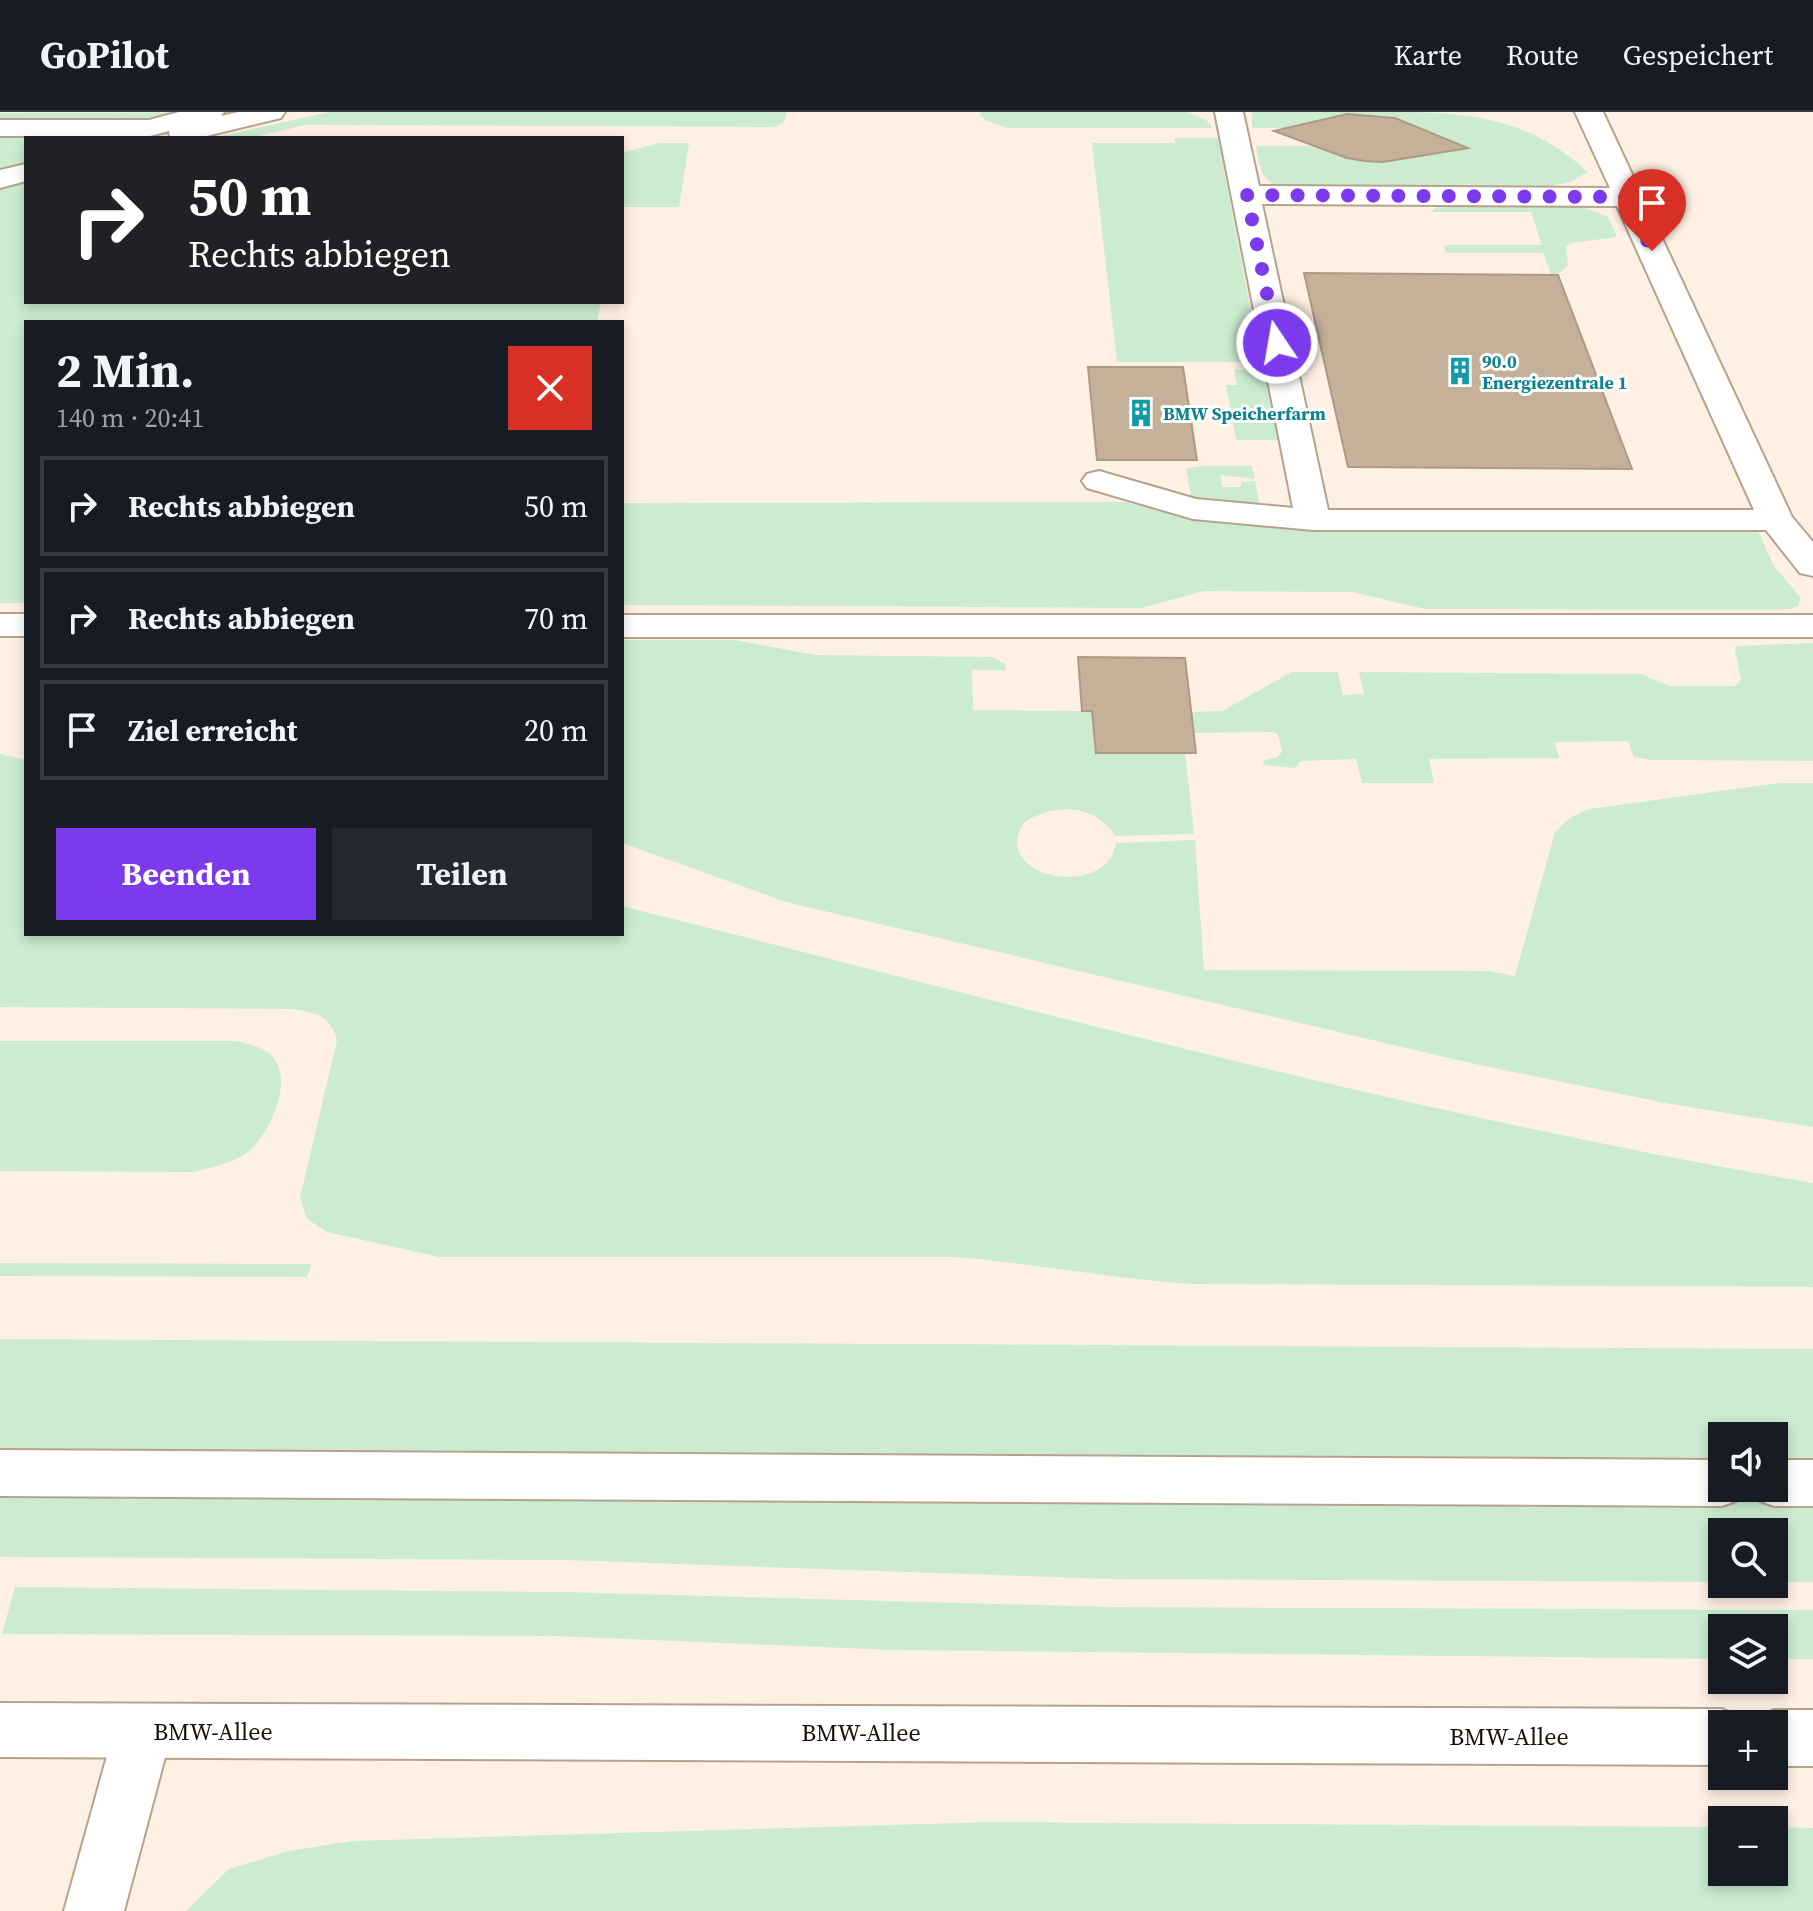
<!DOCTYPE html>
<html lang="de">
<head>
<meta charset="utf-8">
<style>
  body { margin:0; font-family:"Source Serif 4",serif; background:#242831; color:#f1f3f6; height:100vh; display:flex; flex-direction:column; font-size:30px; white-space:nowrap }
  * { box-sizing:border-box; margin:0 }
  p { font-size:26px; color:#9ea1a6 }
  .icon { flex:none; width:44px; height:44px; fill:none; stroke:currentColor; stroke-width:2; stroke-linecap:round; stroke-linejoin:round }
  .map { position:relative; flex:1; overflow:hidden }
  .panel { position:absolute; left:24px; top:208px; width:600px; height:616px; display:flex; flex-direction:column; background:#171b24; border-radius:0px; box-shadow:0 4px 12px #0003 }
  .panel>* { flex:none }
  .guide { position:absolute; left:24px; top:24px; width:600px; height:168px; border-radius:0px; box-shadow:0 4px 12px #0003; background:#202124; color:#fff; overflow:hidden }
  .buttons { position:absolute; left:1708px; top:1310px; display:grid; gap:16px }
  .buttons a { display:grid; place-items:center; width:80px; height:80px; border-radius:0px; background:#171b24; box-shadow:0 4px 12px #0003; font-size:40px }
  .pin { position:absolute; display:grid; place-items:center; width:68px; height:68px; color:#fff; margin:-82px -34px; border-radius:50% 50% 50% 0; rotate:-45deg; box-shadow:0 0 8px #0007 }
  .pin .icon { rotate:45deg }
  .me { position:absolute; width:88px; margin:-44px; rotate:348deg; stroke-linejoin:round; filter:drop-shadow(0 0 6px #0008) }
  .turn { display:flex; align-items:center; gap:28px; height:168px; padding:0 32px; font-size:36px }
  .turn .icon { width:104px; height:104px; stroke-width:2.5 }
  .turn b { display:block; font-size:56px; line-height:68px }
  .round { display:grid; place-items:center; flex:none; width:84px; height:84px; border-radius:0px; background:#242831 }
  .head { display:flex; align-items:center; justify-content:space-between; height:136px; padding:0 32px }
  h1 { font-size:48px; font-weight:700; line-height:60px }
  .action { display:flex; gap:16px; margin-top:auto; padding:16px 32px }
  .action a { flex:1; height:92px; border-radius:0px; background:#7c3aed; color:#fff; font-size:32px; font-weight:700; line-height:92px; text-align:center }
  .action a+a { background:#242831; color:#f1f3f6 }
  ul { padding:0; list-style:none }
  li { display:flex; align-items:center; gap:24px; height:100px; margin:0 16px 12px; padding:0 16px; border:4px solid #363941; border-radius:0px }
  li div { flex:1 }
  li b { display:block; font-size:30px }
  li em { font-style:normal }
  header { display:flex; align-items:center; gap:48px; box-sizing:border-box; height:112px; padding:0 40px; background:#171b24; border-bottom:2px solid #363941 }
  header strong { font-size:38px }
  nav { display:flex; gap:44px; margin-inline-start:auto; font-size:28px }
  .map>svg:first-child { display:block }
  .green { fill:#cbeccf; fill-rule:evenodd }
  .building { fill:#c5b19a; stroke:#ae9a84; stroke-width:2 }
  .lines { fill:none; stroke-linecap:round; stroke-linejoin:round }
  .minor-casing { stroke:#b7a28d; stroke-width:4 }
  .major-casing { stroke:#b7a28d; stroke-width:4 }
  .minor { fill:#fff; fill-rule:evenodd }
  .major { fill:#fff; fill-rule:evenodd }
  .route { stroke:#7c3aed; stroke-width:14; stroke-dasharray:0 25.2 }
  .labels { text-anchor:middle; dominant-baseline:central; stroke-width:6; stroke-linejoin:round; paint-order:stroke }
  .far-culture-label { font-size:18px; font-weight:bold; fill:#0d838f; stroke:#fff; text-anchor:start }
  .near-street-label { font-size:24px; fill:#170f08; stroke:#fff }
</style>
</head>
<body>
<header>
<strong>GoPilot</strong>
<nav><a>Karte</a><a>Route</a><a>Gespeichert</a></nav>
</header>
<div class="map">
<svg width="1813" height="1799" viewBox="0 0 1813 1799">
  <rect width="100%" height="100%" fill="#fef1e3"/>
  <g class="green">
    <path d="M 265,0 L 156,26 L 26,26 L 26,57 L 0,63 L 0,1 Z"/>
    <path d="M 330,0 L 787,0 L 783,11 L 775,15 L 306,13 L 250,26 L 211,26 Z"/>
    <path d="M 982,0 L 1188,0 L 1206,8 L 1213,16 L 1007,16 L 985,8 L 980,2 Z"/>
    <path d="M 1252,0 C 1293,0 1334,0 1376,0 C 1459,0 1522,0 1588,60 L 1570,70 L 1541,76 L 1285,75 C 1260,70 1260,57 1256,34 L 1323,34 L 1395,6 L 1347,2 L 1333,5 L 1318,16 L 1252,16 Z"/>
    <path d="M 1175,26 L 1218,26 L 1260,248 L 1255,250 L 1117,250 L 1092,31 L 1175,31 Z"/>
    <path d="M 659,31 L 689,31 L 679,95 L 622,95 L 622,41 Z"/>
    <path d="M 26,70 L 26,190 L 601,190 L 597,210 L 26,210 L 26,491 L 0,491 L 0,76 Z"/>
    <path d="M 1438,94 L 1581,94 L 1608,105 L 1617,125 L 1571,131 L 1566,134 L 1568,154 L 1558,162 L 1551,162 L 1543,141 L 1446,141 L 1444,133 L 1542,133 L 1531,100 L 1431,100 Z"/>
    <path d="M 1234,257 L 1265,260 L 1279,328 L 1236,328 L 1226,273 L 1237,273 Z"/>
    <path d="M 1201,354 L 1252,354 L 1255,367 L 1221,363 L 1222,375 L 1241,375 L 1241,370 L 1255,369 L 1261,400 L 1192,389 L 1186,357 Z"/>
    <path d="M 1124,390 L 1192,406 L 1261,411 L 1275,417 L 1758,419 L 1774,454 L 1800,485 L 1799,493 L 1790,497 L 1766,498 L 1425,497 L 1352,480 L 1204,479 L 1142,496 L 622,493 L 622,391 Z"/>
    <path d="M 622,528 L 735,528 L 815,543 L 992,545 L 1005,552 L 1006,558 L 972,558 L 973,598 L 1192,600 L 1222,599 L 1292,560 L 1338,560 L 1343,583 L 1364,582 L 1359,560 L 1641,562 L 1670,574 L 1735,574 L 1741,567 L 1735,538 L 1737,534 L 1813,531 L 1813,649 L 1652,648 L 1634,645 L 1628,629 L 1555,630 L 1559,646 L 1429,647 L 1434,671 L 1362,671 L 1356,647 L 1301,649 L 1295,656 L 1264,653 L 1263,649 L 1277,645 L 1282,640 L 1278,622 L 1272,620 L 1183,621 L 1194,722 L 1115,724 C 1095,692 1053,690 1024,711 C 988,766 1107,789 1116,731 L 1195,728 L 1204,858 L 1489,859 L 1515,864 L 1555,720 L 1570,706 L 1589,697 L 1779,671 L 1813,671 L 1813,1015 L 1665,991 L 1470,951 L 786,790 L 622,731 Z"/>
    <path d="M 0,642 L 26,648 L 26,822 L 622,822 L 622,794 C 1017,893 1411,1003 1813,1071 L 1813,1175 L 1193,1172 C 1112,1167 1034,1151 953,1145 L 439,1145 L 327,1120 L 307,1107 L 300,1086 L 337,928 C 331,904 315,900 292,897 L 0,895 Z"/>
    <path d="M 0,929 L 237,929 C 248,932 262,935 271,943 C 296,968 269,1025 245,1042 C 229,1052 210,1056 192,1060 L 0,1059 Z"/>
    <path d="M 0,1151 L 312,1152 L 307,1165 L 0,1164 Z"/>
    <path d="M 0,1227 L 1813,1237 L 1813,1470 L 1774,1470 L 1774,1420 L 1722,1420 L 1722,1470 L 1110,1467 L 564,1448 L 0,1445 ZM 1722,1324 L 1774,1324 L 1774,1376 L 1722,1376 Z"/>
    <path d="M 15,1475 L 562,1480 L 1113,1495 L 1813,1498 L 1813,1547 L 1774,1547 L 1774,1516 L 1722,1516 L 1722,1547 L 893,1538 L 555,1524 L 2,1522 Z"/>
    <path d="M 992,1710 L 1722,1715 L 1722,1760 L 1774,1760 L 1774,1715 L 1813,1716 L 1813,1799 L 186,1799 L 229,1757 L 289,1739 L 351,1729 Z"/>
  </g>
  <g class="building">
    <path d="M 1347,2 L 1395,6 L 1468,36 L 1383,50 L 1365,49 L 1347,46 L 1274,19 Z"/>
    <path d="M 1304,161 L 1558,163 L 1632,357 L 1348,355 Z"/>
    <path d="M 1088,255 L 1183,255 L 1197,348 L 1097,348 Z"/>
    <path d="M 1078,545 L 1185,546 L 1196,641 L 1096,641 L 1092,599 L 1082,599 Z"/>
  </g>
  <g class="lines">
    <defs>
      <g id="minor">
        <path d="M 179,0 L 224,0 L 221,4 L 238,0 L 285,0 L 281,6 L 198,26 L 170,26 L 169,19 L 150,24 L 0,24 L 0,8 L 149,8 Z"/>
        <path d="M 1215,0 L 1243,0 L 1259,74 L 1610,76 L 1575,0 L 1603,0 L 1792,405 L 1813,430 L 1813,464 L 1800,461 L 1766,418 L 1313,418 L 1193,407 L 1087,376 L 1082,369 L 1087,362 L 1099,359 L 1196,387 L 1293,396 ZM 1262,92 L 1617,94 L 1754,398 L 1328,398 Z"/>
        <path d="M 26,52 L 26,69 L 0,76 L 0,58 Z"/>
        <rect x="0" y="502" width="26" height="22"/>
        <rect x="622" y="503" width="1191" height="22"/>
        <path d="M 0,1338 L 1722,1348 L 1722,1376 L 1746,1376 L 1741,1387 L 1722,1394 L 0,1384 Z"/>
        <path d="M 1774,1348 L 1813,1348 L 1813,1394 L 1774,1394 L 1755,1387 L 1750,1376 L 1774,1376 Z"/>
        <path d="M 143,1592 L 163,1600 L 172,1619 L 124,1799 L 64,1799 L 114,1619 L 123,1600 Z"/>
      </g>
      <g id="major">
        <path d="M 0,1591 L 1722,1597 L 1742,1606 L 1745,1612 L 1722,1612 L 1722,1653 L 0,1645 Z"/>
        <path d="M 1774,1598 L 1813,1598 L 1813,1654 L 1774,1654 L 1774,1612 L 1751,1612 L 1754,1606 Z"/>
      </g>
    </defs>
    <use href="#minor" class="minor-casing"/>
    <use href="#major" class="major-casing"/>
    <use href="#minor" class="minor"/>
    <use href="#major" class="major"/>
  </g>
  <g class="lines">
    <path class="route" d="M 1277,231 L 1247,83 L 1628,85 L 1652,139"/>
  </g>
  <defs>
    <symbol id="building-bare" viewBox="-9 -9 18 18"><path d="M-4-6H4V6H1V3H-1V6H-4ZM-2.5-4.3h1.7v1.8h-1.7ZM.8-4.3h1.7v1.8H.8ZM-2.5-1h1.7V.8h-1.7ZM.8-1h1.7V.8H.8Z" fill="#0f9aa8" stroke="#fff" stroke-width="2.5" paint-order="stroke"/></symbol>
  </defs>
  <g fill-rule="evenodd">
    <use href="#building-bare" x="1440" y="239" width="40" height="40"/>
    <use href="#building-bare" x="1121" y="281" width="40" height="40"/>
  </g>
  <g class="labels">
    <g class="far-culture-label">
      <text x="1482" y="249">90.0<tspan x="1482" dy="21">Energiezentrale 1</tspan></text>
      <text x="1163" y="301">BMW Speicherfarm</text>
    </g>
    <g class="near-street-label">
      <text x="213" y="1619">BMW-Allee</text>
      <text x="861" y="1620">BMW-Allee</text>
      <text x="1509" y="1624">BMW-Allee</text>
    </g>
  </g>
</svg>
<div class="buttons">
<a><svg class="icon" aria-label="sound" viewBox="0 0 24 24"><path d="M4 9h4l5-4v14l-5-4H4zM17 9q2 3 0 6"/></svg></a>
<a><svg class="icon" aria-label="search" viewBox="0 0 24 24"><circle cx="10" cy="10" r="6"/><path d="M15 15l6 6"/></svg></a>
<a><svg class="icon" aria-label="layers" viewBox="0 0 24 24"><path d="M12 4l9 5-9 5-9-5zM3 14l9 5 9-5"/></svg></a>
<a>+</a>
<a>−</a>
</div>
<div class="pin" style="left:1652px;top:139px;background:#d93025"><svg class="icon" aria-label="arrive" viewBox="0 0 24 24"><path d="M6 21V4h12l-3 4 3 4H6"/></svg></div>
<svg class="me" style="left:1277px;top:231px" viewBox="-20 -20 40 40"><circle r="17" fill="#7c3aed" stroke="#fff" stroke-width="3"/><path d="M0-11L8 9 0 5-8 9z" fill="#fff"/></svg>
<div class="guide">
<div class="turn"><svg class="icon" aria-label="right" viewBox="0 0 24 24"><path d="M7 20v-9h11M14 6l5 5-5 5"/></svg><div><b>50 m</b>Rechts abbiegen</div></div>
</div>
<section class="panel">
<div class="head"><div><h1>2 Min.</h1><p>140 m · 20:41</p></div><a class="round" style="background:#d93025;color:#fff"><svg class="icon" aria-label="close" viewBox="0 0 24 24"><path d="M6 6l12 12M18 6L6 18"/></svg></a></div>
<ul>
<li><svg class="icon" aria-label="right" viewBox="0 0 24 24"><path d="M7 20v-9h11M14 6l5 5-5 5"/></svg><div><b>Rechts abbiegen</b></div><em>50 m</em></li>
<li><svg class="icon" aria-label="right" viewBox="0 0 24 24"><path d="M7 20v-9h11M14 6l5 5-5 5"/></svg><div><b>Rechts abbiegen</b></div><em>70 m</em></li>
<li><svg class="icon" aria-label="arrive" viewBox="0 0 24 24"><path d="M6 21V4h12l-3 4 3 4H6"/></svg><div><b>Ziel erreicht</b></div><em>20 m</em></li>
</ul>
<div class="action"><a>Beenden</a><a>Teilen</a></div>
</section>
</div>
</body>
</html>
